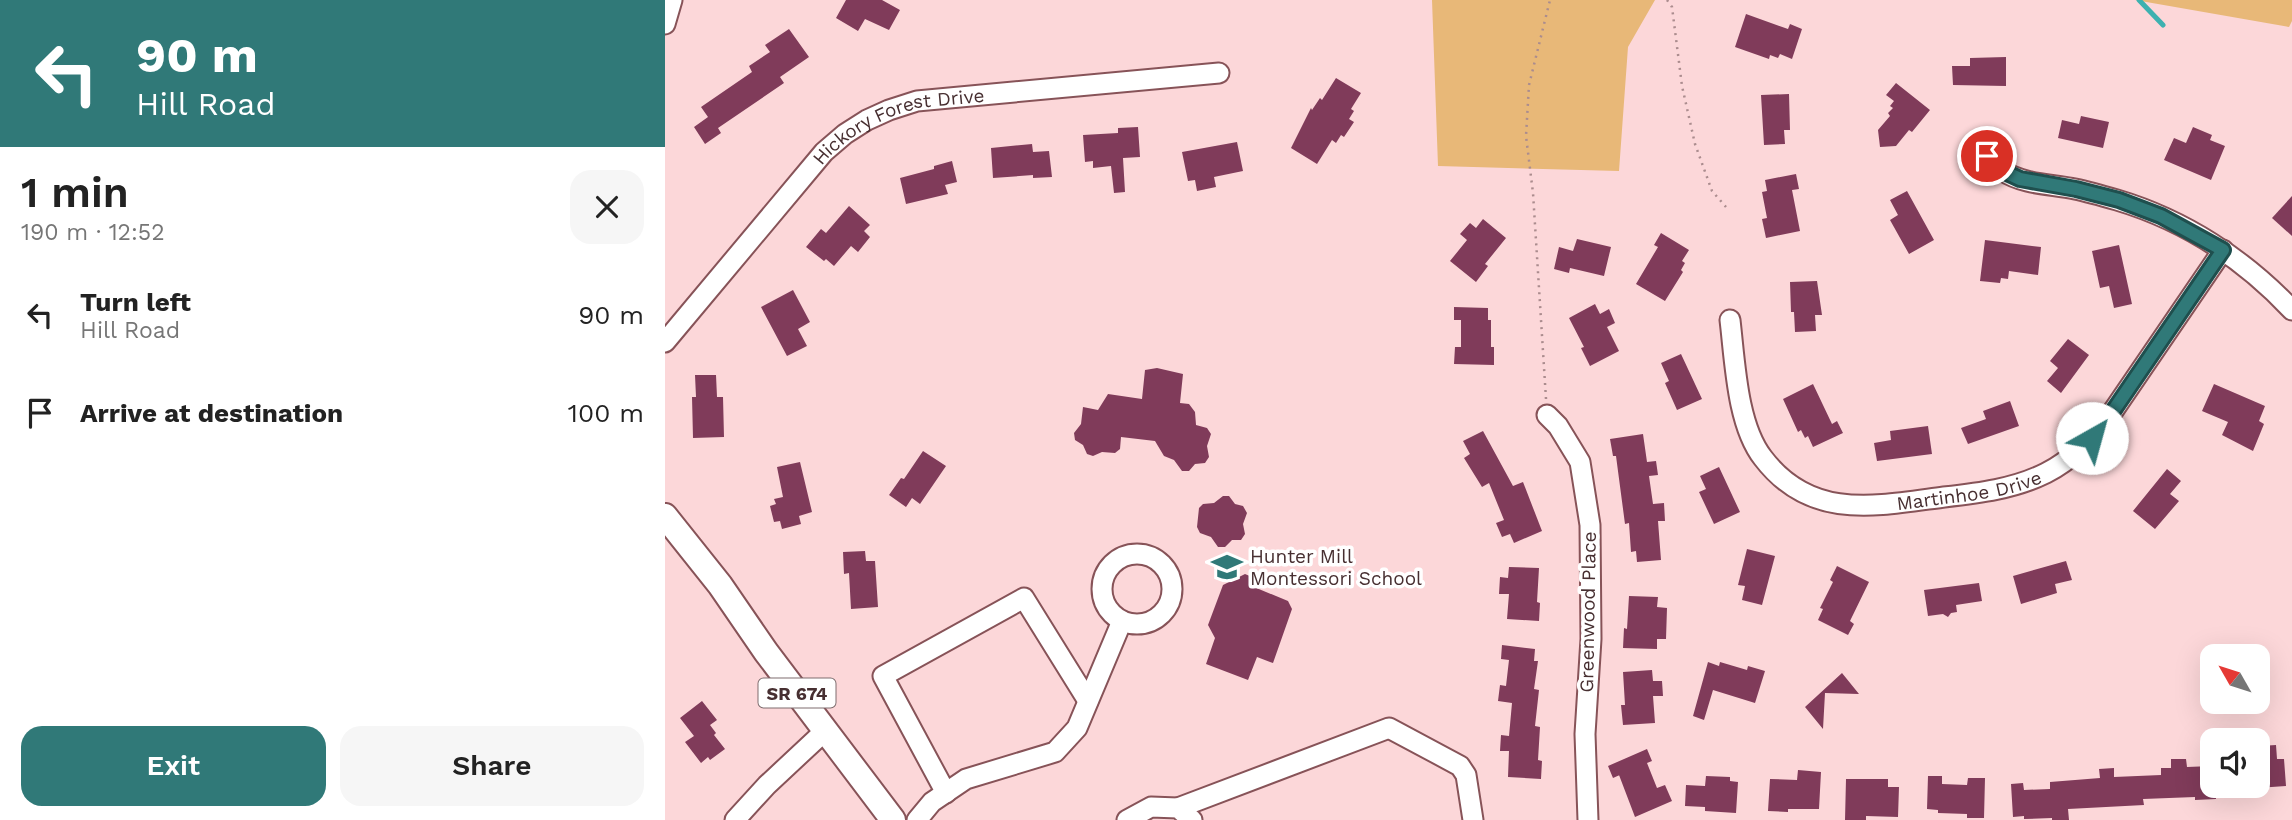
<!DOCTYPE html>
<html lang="en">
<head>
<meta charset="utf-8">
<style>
  body { margin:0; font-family:"Work Sans",sans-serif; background:#f6f6f6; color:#222; height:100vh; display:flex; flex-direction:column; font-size:26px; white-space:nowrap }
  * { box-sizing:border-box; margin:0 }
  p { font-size:23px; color:#767676 }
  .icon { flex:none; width:38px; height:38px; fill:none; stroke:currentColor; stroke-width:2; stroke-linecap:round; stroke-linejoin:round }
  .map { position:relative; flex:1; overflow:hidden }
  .details { display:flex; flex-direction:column; background:#fff; width:665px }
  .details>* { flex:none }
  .hud { background:#307978; color:#fff; overflow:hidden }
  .needle { width:46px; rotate:309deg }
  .controls { position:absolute; left:1535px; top:644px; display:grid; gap:14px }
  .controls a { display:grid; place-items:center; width:70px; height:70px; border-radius:14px; background:#fff; box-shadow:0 7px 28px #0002; font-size:35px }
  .pin { position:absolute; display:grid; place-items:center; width:60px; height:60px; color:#fff; margin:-30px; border:4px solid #fff; border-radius:50%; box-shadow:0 2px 7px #0007 }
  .me { position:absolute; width:77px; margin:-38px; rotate:38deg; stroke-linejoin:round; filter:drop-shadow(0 0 5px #0008) }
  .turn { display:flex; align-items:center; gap:24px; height:147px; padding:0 21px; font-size:32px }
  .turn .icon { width:91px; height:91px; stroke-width:2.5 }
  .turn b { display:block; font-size:49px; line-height:60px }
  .round { display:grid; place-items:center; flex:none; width:74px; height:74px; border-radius:21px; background:#f6f6f6 }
  .overview { display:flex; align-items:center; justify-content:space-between; height:119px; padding:0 21px }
  h1 { font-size:42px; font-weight:600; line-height:52px }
  .cta { display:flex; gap:14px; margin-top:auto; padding:14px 21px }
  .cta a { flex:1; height:80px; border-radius:21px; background:#307978; color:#fff; font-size:28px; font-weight:600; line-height:80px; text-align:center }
  .cta a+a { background:#f6f6f6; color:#222 }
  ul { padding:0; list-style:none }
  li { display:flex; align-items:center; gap:21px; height:98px; padding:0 21px }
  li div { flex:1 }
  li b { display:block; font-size:26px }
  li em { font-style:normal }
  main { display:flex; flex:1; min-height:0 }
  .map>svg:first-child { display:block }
  .green { fill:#e8b878 }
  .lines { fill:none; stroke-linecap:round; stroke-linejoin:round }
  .stream { stroke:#3db1b0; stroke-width:5 }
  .building { fill:#803b5a }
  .minor-casing { stroke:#875358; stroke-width:23 }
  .major-casing { stroke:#875358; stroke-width:28 }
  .path { stroke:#ab8c8e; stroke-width:2.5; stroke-dasharray:2 5; stroke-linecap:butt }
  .minor { stroke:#fff; stroke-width:19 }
  .major { stroke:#fff; stroke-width:24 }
  .route-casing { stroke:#1f4f4e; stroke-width:18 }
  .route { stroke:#307978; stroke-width:12 }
  .labels { text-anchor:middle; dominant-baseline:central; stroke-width:7; stroke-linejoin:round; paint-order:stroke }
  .shield { fill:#fff; stroke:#7e6d6f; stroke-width:2 }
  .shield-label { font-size:18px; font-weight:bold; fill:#472f31 }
  .street-label { font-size:19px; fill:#472f31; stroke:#fff }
  .poi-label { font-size:19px; fill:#472f31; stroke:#fff; text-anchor:start }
</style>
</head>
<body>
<main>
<section class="details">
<div class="hud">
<div class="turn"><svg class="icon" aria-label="left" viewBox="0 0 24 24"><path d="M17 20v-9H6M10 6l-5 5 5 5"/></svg><div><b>90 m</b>Hill Road</div></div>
</div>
<div class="overview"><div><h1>1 min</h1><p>190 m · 12:52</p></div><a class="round"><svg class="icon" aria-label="close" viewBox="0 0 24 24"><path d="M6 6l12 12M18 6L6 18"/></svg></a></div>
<ul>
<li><svg class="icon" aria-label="left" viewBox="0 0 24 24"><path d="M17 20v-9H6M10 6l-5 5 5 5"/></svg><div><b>Turn left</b><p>Hill Road</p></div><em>90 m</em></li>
<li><svg class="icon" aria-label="arrive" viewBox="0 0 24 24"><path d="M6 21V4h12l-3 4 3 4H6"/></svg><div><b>Arrive at destination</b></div><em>100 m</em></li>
</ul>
<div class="cta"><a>Exit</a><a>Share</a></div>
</section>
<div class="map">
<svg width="1627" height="820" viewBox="0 0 1627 820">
  <rect width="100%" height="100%" fill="#fcd7d9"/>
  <g class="green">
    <path d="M 767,0 L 990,0 L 963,47 L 954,171 L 773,166 Z"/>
    <path d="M 1470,0 L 1627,0 L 1627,21 L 1624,27 Z"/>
  </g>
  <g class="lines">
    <path class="stream" d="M 1474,0 L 1498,25"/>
  </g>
  <g class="building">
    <path d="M 181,0 L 217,0 L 235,10 L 224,30 L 200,19 L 193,31 L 171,18 Z"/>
    <path d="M 1081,14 L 1123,29 L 1125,24 L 1137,29 L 1127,59 L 1115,54 L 1113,58 L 1105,55 L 1104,59 L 1070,47 Z"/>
    <path d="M 124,29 L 144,57 L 115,77 L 119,83 L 53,128 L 56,133 L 40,144 L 29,127 L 43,117 L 36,107 L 87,72 L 84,66 L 105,52 L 100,45 Z"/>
    <path d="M 1341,57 L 1341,86 L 1288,85 L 1287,66 L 1305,66 L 1305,58 Z"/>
    <path d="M 671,78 L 696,93 L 686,109 L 689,111 L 684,119 L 689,122 L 679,137 L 676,135 L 671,143 L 667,140 L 652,164 L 626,148 L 646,108 L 647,110 L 655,98 L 657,100 Z"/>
    <path d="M 1231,83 L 1265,110 L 1247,132 L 1244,130 L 1231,146 L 1215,147 L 1213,130 L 1225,116 L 1223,113 L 1228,108 L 1225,106 L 1229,101 L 1221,95 Z"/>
    <path d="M 1124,94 L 1125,130 L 1119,130 L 1120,144 L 1099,145 L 1096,95 Z"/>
    <path d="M 1416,116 L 1444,122 L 1438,148 L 1393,138 L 1397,120 L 1414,124 Z"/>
    <path d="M 473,127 L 475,157 L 458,158 L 460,192 L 449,193 L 446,166 L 428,168 L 428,161 L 420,162 L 418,135 L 453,133 L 453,128 Z"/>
    <path d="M 1528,127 L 1547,135 L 1545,140 L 1560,146 L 1546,180 L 1499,160 L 1509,138 L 1521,143 Z"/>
    <path d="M 572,142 L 578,171 L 549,177 L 551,187 L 532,191 L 530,180 L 523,181 L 517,152 Z"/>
    <path d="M 367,144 L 368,152 L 384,151 L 387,177 L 368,178 L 368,175 L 328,178 L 326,148 Z"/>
    <path d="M 287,161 L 292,182 L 280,185 L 283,194 L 241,204 L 235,178 L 269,169 L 269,166 Z"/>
    <path d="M 1131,174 L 1134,189 L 1127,190 L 1135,231 L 1101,238 L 1097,219 L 1102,218 L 1097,192 L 1102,191 L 1100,180 Z"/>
    <path d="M 1242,191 L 1269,240 L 1244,254 L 1225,220 L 1233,215 L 1225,200 Z"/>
    <path d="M 1627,196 L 1627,236 L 1607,218 Z"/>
    <path d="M 184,206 L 205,225 L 199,231 L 205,237 L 193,252 L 186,246 L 169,266 L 161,259 L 159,261 L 141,247 L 156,229 L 161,233 Z"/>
    <path d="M 818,219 L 841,238 L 820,264 L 823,266 L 811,282 L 785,261 L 802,240 L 795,234 L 805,223 L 811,228 Z"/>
    <path d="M 996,233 L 1024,250 L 1017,261 L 1020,263 L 1016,270 L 1018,272 L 1000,301 L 971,284 L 993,247 L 989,245 Z"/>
    <path d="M 912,239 L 946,247 L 939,276 L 905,268 L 904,273 L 889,269 L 894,247 L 908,251 Z"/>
    <path d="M 1320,240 L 1376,247 L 1373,275 L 1344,271 L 1343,279 L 1336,278 L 1335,283 L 1315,281 Z"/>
    <path d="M 1454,245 L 1467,304 L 1449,308 L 1444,286 L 1435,288 L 1427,251 Z"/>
    <path d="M 1152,281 L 1157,315 L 1150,315 L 1151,331 L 1130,332 L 1129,312 L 1126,312 L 1125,282 Z"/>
    <path d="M 128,290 L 145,322 L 133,329 L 142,346 L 122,356 L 96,307 Z"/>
    <path d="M 930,304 L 935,314 L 944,309 L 950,323 L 942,327 L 954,351 L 925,366 L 916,348 L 919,347 L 904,318 Z"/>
    <path d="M 789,307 L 823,308 L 823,320 L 826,320 L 826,347 L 829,347 L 829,365 L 789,364 L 790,347 L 796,347 L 796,320 L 789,320 Z"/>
    <path d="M 1403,339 L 1424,355 L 1396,393 L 1382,381 L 1393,368 L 1385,361 Z"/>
    <path d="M 1016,354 L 1037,399 L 1012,410 L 1000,383 L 1004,381 L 996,363 Z"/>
    <path d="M 492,368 L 518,374 L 515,403 L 524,404 L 530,412 L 531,425 L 542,428 L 546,434 L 542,446 L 544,457 L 540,463 L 530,464 L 524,471 L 517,471 L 509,460 L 499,456 L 490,441 L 456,437 L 455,449 L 450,453 L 437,452 L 428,456 L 422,454 L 418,445 L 410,440 L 409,433 L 416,424 L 418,407 L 433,410 L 443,394 L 477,399 L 480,370 Z"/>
    <path d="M 30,375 L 51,375 L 52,397 L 58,397 L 59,437 L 28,438 L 27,397 L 31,397 Z"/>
    <path d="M 1148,384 L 1167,424 L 1172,421 L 1178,433 L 1148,447 L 1143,436 L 1140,438 L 1136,430 L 1133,432 L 1118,399 Z"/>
    <path d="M 1549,384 L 1600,406 L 1594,421 L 1599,424 L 1588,451 L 1557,435 L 1563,422 L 1537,411 Z"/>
    <path d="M 1345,401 L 1354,426 L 1303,444 L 1296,428 L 1321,419 L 1318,411 Z"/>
    <path d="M 1263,426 L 1267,454 L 1212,461 L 1209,443 L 1226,440 L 1225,431 Z"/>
    <path d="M 818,431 L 848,486 L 858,482 L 877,531 L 849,543 L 845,534 L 837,537 L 831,523 L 839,520 L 824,483 L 817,487 L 799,458 L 805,454 L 798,441 Z"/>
    <path d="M 978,434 L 982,462 L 991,461 L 993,475 L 984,476 L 988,504 L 999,503 L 1000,521 L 993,521 L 996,560 L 972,562 L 971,551 L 966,552 L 964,523 L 960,524 L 951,456 L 948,456 L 945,439 Z"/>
    <path d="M 258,451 L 281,466 L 255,504 L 247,498 L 241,507 L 224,495 L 236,478 L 239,479 Z"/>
    <path d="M 135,462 L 147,512 L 134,516 L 136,524 L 117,529 L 115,521 L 109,522 L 105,506 L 111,504 L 109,499 L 118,497 L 112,467 Z"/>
    <path d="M 1054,467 L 1075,512 L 1049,524 L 1034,492 L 1041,489 L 1035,476 Z"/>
    <path d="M 1502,469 L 1516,481 L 1505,494 L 1514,501 L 1490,529 L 1468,511 Z"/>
    <path d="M 558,496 L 564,496 L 570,504 L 578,506 L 582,513 L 578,524 L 580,534 L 576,540 L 567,540 L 560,547 L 553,547 L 546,537 L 535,533 L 532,527 L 534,508 L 538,504 L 549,503 Z"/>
    <path d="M 1082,549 L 1110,556 L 1097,605 L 1077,600 L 1080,586 L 1073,585 Z"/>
    <path d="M 200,551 L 201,561 L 210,561 L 213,607 L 186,609 L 184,573 L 179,574 L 178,552 Z"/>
    <path d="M 1401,561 L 1407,580 L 1390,584 L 1392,593 L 1356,604 L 1348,576 Z"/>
    <path d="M 1172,566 L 1204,582 L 1185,621 L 1189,624 L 1183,635 L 1153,620 L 1158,609 L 1155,608 L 1168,582 L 1165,580 Z"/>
    <path d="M 844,567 L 874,568 L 872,602 L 875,603 L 874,621 L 842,619 L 844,594 L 834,594 L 835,577 L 843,578 Z"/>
    <path d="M 580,574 L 587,577 L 589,587 L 623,601 L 627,609 L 608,663 L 592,657 L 583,680 L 541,664 L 550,638 L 543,625 L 558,585 Z"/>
    <path d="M 1314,583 L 1317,601 L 1291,605 L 1292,612 L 1286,613 L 1283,617 L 1278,614 L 1263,616 L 1259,590 Z"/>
    <path d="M 964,596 L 993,597 L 992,607 L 1002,608 L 1001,639 L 992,639 L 992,649 L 958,648 L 959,628 L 962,629 Z"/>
    <path d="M 837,645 L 870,649 L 869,661 L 873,661 L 869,689 L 874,690 L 870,726 L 875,727 L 873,760 L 877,761 L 876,779 L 843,777 L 844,751 L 835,751 L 836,735 L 844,736 L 847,703 L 833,701 L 835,685 L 841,686 L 844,660 L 836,659 Z"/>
    <path d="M 1043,662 L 1054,666 L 1055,662 L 1082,670 L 1083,666 L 1100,671 L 1090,703 L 1048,690 L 1039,720 L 1028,716 Z"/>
    <path d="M 987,670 L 988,681 L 997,681 L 998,696 L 988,696 L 990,723 L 958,725 L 956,705 L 960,705 L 958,672 Z"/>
    <path d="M 1177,673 L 1194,694 L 1160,693 L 1158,729 L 1140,707 Z"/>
    <path d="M 37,701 L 52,720 L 45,725 L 51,733 L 49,735 L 60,749 L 45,760 L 43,757 L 36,763 L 20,742 L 29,736 L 15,718 Z"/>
    <path d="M 1611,745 L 1612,759 L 1619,759 L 1621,786 L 1592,788 L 1595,746 Z"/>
    <path d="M 982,749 L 987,761 L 982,763 L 992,788 L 1000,785 L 1007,801 L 970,817 L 954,775 L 957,774 L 948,778 L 943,766 Z"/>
    <path d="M 1506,759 L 1521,759 L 1522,767 L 1547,766 L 1547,786 L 1550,786 L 1551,799 L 1530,800 L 1530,797 L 1478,799 L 1479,805 L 1403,809 L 1404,820 L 1387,820 L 1387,818 L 1359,819 L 1359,816 L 1348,817 L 1346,784 L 1358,783 L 1359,790 L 1385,789 L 1385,782 L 1435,778 L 1434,769 L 1449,768 L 1449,777 L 1496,775 L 1496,768 L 1506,768 Z"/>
    <path d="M 1133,770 L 1156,772 L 1154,809 L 1123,809 L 1123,812 L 1103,811 L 1105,779 L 1132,780 Z"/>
    <path d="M 1041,776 L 1065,777 L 1065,781 L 1073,782 L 1071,813 L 1040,811 L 1040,807 L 1020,806 L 1021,785 L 1040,786 Z"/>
    <path d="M 1263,776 L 1277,776 L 1277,784 L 1302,785 L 1303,778 L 1320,778 L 1319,818 L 1302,818 L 1302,814 L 1273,813 L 1273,810 L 1262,809 Z"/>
    <path d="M 1181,779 L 1223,779 L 1223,787 L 1234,787 L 1233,817 L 1201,816 L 1201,820 L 1180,820 Z"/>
  </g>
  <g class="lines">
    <defs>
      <g id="minor">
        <path d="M 0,24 L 7,0"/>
        <path d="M 1322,156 C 1327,161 1332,167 1338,171 C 1359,185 1387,184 1410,189 C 1424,192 1438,196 1452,200 C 1519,220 1579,259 1627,310"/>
        <path id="s1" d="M 1065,320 C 1070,362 1072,425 1098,458 C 1146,521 1211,506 1279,497 C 1314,493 1349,489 1381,473 C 1407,460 1426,439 1444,417 L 1558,250"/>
        <path id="s2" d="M 0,342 L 159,152 L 180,134 L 202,120 L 224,110 L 252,101 L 554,73"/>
        <path d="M 882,415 L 893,426 L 915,462 L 925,525 L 926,639 L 920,734 L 923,820"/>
        <circle cx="472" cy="589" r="35"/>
        <path d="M 281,793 L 218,676 L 359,598 L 423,701"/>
        <path d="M 513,808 L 724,728 L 795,766 L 801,775 L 808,820"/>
        <path d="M 70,820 L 102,785 L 161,730"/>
        <path d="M 252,820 L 267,802 L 301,779 L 390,752 L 412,728 L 457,621"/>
        <path d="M 462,820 L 486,807 L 513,808 L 527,820"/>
      </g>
      <path id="major" d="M 0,516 L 55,585 L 101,652 L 228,820"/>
    </defs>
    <use href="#minor" class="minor-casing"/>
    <use href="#major" class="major-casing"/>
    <g class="path">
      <path d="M 1002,0 L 1007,7 L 1017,86 L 1030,144 L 1047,191 L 1061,207"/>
      <path d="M 881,399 L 868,193 L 861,136 L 864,85 L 885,0"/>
    </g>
    <use href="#minor" class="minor"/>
    <use href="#major" class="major"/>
  </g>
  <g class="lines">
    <defs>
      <path id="route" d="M 1322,156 L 1338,171 L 1355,179 L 1411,189 L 1454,200 L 1496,216 L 1558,250 L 1444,417 L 1427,438"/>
    </defs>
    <use href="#route" class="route-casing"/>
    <use href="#route" class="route"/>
  </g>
  <defs>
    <symbol id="school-bare" viewBox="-9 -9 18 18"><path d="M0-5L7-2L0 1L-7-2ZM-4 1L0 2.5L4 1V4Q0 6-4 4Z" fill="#307978" stroke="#fff" stroke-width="2.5" paint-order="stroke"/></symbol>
  </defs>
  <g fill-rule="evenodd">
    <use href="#school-bare" x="540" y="545" width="44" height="44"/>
  </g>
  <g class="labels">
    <rect class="shield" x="93.5" y="678.5" width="77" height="29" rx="5"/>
    <g class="shield-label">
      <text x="132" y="693">SR 674</text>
    </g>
    <g class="street-label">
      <text stroke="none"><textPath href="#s2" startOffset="329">Hickory Forest Drive</textPath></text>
      <text stroke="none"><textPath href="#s1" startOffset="366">Martinhoe Drive</textPath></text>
      <text transform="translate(923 612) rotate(-89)">Greenwood Place</text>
    </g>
    <g class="poi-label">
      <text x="585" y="556">Hunter Mill<tspan x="585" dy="22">Montessori School</tspan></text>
    </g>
  </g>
</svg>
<div class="controls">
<a><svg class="needle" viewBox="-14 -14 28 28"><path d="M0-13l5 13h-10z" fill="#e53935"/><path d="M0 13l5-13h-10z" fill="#767676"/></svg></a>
<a><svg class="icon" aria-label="sound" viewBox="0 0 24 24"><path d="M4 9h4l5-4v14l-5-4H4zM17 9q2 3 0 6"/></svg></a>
</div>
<div class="pin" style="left:1322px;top:156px;background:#d93025"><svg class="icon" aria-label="arrive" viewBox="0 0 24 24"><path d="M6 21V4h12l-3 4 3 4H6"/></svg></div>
<svg class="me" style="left:1427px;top:438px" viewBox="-20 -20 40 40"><circle r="19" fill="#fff"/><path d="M0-13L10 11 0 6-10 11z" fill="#307978"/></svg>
</div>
</main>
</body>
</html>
